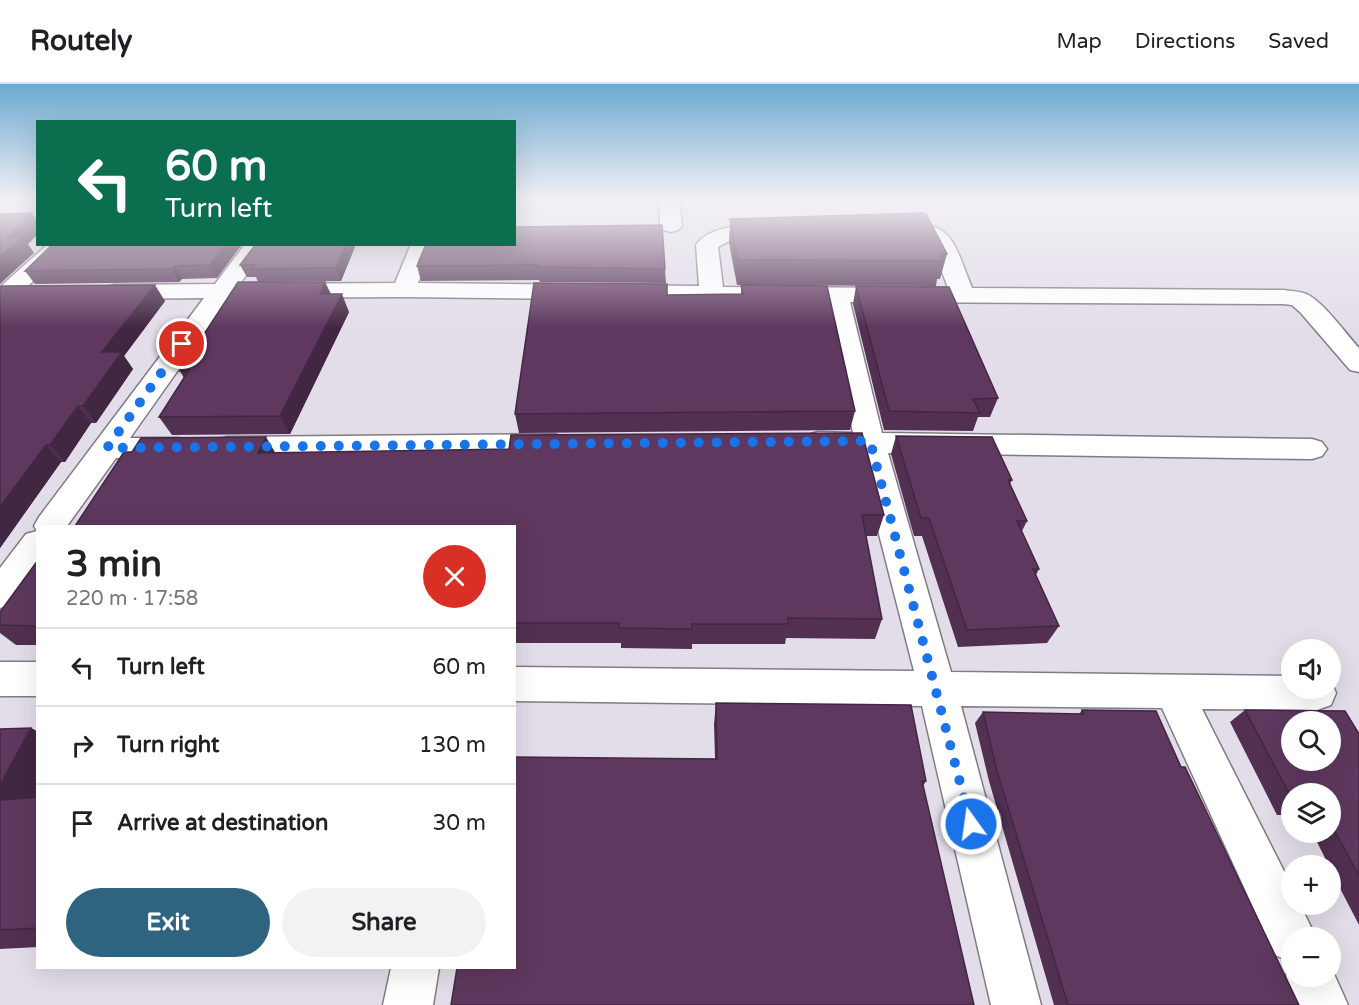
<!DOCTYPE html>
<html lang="en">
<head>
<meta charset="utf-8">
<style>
  body { margin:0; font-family:"Varela Round",sans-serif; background:#f2f2f2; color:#202124; height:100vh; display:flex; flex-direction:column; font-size:22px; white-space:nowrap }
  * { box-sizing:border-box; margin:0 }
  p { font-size:20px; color:#757577 }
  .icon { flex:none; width:33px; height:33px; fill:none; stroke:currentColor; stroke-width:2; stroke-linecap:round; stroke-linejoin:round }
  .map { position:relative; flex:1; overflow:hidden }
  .panel { position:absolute; left:36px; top:441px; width:480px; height:444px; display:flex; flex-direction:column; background:#fff; border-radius:0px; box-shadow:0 6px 24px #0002 }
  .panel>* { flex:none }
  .top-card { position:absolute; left:36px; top:36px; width:480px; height:126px; border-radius:0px; box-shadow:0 6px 24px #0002; background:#0b6e4f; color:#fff; overflow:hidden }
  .buttons { position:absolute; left:1281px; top:555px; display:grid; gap:12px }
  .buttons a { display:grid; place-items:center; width:60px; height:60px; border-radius:50%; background:#fff; box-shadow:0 6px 24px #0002; font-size:30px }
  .pin { position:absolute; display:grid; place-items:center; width:51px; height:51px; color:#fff; margin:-26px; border:3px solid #fff; border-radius:50%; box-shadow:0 2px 6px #0007 }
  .me { position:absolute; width:66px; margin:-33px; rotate:346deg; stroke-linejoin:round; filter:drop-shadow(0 0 4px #0008) }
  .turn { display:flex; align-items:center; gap:21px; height:126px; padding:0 30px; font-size:27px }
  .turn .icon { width:78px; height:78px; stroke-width:2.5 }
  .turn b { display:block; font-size:42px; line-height:51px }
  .round { display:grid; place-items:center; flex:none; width:63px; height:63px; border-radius:32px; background:#f2f2f2 }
  .head { display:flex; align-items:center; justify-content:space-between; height:102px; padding:0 30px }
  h1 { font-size:36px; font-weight:700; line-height:45px }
  .action { display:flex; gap:12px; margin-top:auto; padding:12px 30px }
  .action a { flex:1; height:69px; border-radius:36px; background:#2f6480; color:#fff; font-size:24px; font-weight:700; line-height:69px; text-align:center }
  .action a+a { background:#f2f2f2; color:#202124 }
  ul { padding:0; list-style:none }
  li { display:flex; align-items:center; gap:18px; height:78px; padding:0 30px; border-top:2px solid #e0e0e0 }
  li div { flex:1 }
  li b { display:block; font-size:22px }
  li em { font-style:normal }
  header { display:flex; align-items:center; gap:36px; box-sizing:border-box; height:84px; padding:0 30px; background:#fff; border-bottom:2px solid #e0e0e0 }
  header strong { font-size:28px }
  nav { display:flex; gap:33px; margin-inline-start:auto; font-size:21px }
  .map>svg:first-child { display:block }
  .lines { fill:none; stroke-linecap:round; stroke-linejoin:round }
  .street-casing { stroke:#807b85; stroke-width:3 }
  .street { fill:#fff; fill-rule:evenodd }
  .wall { fill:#513051 }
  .shaded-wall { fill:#422742 }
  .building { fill:#5e385e; stroke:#422742; stroke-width:1.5; fill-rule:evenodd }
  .route { stroke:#1a73e8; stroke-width:10; stroke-dasharray:0 18 }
</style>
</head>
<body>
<header>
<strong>Routely</strong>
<nav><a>Map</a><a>Directions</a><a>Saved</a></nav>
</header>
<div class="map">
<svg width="1359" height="921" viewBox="0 0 1359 921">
  <rect width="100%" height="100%" fill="#e3dde9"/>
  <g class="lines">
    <defs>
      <g id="street">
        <path d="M 659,115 L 679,115 L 682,142 L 678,146 L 671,148 L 664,146 L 660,142 Z"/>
        <path d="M 893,138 C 954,137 952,154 972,204 L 1283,206 C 1290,207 1299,207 1306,210 C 1323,217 1346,250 1359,264 L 1359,288 L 1350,286 L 1300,228 L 1292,221 L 1283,220 L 850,218 L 882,349 L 1312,355 L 1322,358 L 1327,365 L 1322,372 L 1312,375 L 888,369 L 951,588 L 1292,592 L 1292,604 L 1330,604 L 1331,597 L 1336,609 L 1331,621 L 1317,626 L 1202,625 L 1292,803 L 1292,820 L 1300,820 L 1316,854 L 1292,854 L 1292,892 L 1330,892 L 1330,881 L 1348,921 L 1298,921 L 1286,892 L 1291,878 L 1275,871 L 1162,624 L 961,622 L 1041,921 L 991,921 L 922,622 L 514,617 L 514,583 L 914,587 L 858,368 L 818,368 L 808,365 L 803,358 L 808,351 L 818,348 L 853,349 L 826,218 L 404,213 L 229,214 L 130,354 L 179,354 L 189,357 L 194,364 L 189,371 L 179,374 L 116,374 L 67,442 L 38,442 L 38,485 L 12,520 L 0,524 L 0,484 L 26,450 L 37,447 L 34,442 L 39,433 L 204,214 L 114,215 L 106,213 L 102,208 L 106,203 L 114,201 L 215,200 L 245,160 L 268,160 L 240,200 L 395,199 L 411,160 L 433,160 L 418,199 L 699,202 L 696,161 C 711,139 757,139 781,144 L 784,149 L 781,154 L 729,157 L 718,163 L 723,203 L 948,204 L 931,158 L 920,151 L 885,149 L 882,144 L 885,139 Z"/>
        <path d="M 48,160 L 72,160 L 8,221 L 0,223 L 0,203 Z"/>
        <path d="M 554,350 L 564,353 L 569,360 L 564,367 L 554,370 L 227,373 L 217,370 L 212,363 L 217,356 L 227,353 Z"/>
        <rect x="0" y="578" width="38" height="34"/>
        <path d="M 391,884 L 439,884 L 433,921 L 383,921 Z"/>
      </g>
    </defs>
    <use href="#street" class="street-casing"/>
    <use href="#street" class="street"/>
  </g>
  <g class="wall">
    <path d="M 730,135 L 947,170 L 940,195 L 937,195 L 936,202 L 737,201 L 729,159 Z"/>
    <path d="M 53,160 L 242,160 L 217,194 L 182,195 L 179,198 L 35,200 L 25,187 Z"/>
    <path d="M 356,160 L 341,197 L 258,198 L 256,193 L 247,193 L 240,181 Z"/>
    <path d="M 426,160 L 665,185 L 666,199 L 540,198 L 539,196 L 421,197 L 417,182 Z"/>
    <path d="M 325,198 L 331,210 L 349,228 L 290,350 L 172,351 L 159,333 L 184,294 L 180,287 Z"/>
    <path d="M 741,201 L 855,327 L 850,346 L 519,349 L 515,330 L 667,211 L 741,210 Z"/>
    <path d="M 856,202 L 998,314 L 990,333 L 978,333 L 973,347 L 884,346 L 853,220 Z"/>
    <path d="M 0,203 L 165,217 L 124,272 L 133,285 L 96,339 L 91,339 L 65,378 L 61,378 L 0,464 Z"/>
    <path d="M 896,352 L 1012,396 L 1010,400 L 1027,437 L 1022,447 L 1039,485 L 1036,491 L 1059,542 L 1047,559 L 958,563 L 922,452 L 914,452 L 891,370 Z"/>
    <path d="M 275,369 L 884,431 L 877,452 L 866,452 L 882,535 L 875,555 L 786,554 L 785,560 L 692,560 L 692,565 L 621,564 L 621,559 L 514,559 L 514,442 Z"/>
    <path d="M 38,476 L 38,561 L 16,561 L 0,549 L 0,528 Z"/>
    <path d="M 716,619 L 926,697 L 923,702 L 715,675 L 714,640 Z"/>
    <path d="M 1082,626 L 1181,683 L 1299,921 L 1054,921 L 989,697 L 975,639 L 983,628 L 1079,630 Z"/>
    <path d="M 1245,626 L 1359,650 L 1359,841 L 1330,785 L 1330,782 L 1329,782 L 1312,748 L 1330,748 L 1330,710 L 1292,710 L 1292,731 L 1277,731 L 1230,638 Z"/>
    <path d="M 31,644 L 38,648 L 38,863 L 0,865 L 0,645 Z"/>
  </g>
  <g class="shaded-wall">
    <path d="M 32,129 L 38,137 L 38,150 L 28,160 L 34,169 L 0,200 L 0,173 L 7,154 Z"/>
    <path d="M 226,160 L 242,160 L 217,194 L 210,181 Z"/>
    <path d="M 346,160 L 356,160 L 341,197 L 336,184 Z"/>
    <path d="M 175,182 L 182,195 L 179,198 L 172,185 Z"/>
    <path d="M 325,198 L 333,216 L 320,210 Z"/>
    <path d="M 155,201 L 165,217 L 124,272 L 133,285 L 96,339 L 83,322 L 102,268 Z"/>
    <path d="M 342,210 L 349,228 L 290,350 L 280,332 Z"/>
    <path d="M 78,322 L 91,339 L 65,378 L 50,361 Z"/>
    <path d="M 266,353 L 279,375 L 258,369 Z"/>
    <path d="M 46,361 L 61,378 L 0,464 L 0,423 Z"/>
    <path d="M 31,644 L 38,648 L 38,732 L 0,721 L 0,701 Z"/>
  </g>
  <g class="building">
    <path d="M 32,129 L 7,154 L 23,153 L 0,173 L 0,130 Z"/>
    <path d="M 921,129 L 926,130 L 947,170 L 940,170 L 943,177 L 738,176 L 730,135 Z"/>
    <path d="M 662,141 L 665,185 L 537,183 L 538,181 L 417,182 L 426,160 L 514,160 L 514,143 Z"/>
    <path d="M 53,160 L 226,160 L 210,181 L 175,182 L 172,185 L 25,187 Z"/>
    <path d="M 256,160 L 346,160 L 336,184 L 252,185 L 255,181 L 240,181 Z"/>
    <path d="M 238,198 L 325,198 L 320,210 L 342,210 L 280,332 L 159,333 L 189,286 L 180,287 Z"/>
    <path d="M 534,199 L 667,200 L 667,211 L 743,210 L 741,201 L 827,202 L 855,327 L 515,330 Z"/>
    <path d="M 155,201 L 102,268 L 122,268 L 83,322 L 78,322 L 50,361 L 46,361 L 0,423 L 0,203 L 2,202 Z"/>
    <path d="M 856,202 L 949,203 L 998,314 L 973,315 L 980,329 L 889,327 Z"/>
    <path d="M 862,349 L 884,431 L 862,431 L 882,535 L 788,534 L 788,540 L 692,540 L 692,545 L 619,544 L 619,539 L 514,539 L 514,442 L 75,442 L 124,368 L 132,368 L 141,354 L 266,353 L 258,369 L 509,365 L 511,351 Z"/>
    <path d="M 896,352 L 992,353 L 1012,396 L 1008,396 L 1027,437 L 1017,437 L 1039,485 L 1033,485 L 1059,542 L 967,546 L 929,434 L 921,434 Z"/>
    <path d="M 38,476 L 38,542 L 0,541 L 0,528 Z"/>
    <path d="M 716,619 L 911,621 L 926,697 L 922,697 L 974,921 L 451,921 L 457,884 L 514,884 L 514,673 L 717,675 Z"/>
    <path d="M 1082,626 L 1156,627 L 1181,683 L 1185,683 L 1299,921 L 1068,921 L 997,687 L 983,628 L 1084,630 Z"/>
    <path d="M 1245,626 L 1345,627 L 1359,650 L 1359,792 L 1330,738 L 1330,710 L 1292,710 L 1292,715 ZM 1292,638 L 1330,638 L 1330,676 L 1292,676 Z"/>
    <path d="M 31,644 L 0,701 L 0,645 Z"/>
    <path d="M 38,713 L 38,844 L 0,846 L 0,716 Z"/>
  </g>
  <linearGradient id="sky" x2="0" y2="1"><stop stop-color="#6ba9d0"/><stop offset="0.47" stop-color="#f2f0f5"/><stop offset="1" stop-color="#f2f0f5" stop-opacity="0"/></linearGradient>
  <rect width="1359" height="244" fill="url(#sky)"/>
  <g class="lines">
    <path class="route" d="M 182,260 L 107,364 L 870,357 L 971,740"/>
  </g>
</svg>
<div class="buttons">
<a><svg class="icon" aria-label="sound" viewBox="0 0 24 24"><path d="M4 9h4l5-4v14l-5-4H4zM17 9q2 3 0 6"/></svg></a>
<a><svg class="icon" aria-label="search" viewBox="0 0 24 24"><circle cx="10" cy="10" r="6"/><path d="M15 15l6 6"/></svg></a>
<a><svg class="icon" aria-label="layers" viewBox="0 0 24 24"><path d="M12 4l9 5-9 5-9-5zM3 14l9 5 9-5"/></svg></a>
<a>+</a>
<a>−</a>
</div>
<div class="pin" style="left:182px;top:260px;background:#d93025"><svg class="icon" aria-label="arrive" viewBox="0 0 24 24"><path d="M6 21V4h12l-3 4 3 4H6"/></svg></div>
<svg class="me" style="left:971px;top:740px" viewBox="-20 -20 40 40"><circle r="17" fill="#1a73e8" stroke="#fff" stroke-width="3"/><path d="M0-11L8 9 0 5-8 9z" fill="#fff"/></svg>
<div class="top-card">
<div class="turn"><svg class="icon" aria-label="left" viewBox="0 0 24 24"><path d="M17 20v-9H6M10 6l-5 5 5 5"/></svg><div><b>60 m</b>Turn left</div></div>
</div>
<section class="panel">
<div class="head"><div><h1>3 min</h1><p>220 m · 17:58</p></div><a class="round" style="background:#d93025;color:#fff"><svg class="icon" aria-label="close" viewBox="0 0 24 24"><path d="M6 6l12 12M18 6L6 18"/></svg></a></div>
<ul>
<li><svg class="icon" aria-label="left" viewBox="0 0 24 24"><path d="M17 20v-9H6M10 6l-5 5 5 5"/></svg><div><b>Turn left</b></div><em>60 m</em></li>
<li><svg class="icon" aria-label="right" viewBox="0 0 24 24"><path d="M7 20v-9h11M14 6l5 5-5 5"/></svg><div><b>Turn right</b></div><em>130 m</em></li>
<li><svg class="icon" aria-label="arrive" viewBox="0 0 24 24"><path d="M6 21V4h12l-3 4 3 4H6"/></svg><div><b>Arrive at destination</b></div><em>30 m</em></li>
</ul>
<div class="action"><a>Exit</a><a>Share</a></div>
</section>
</div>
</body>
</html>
